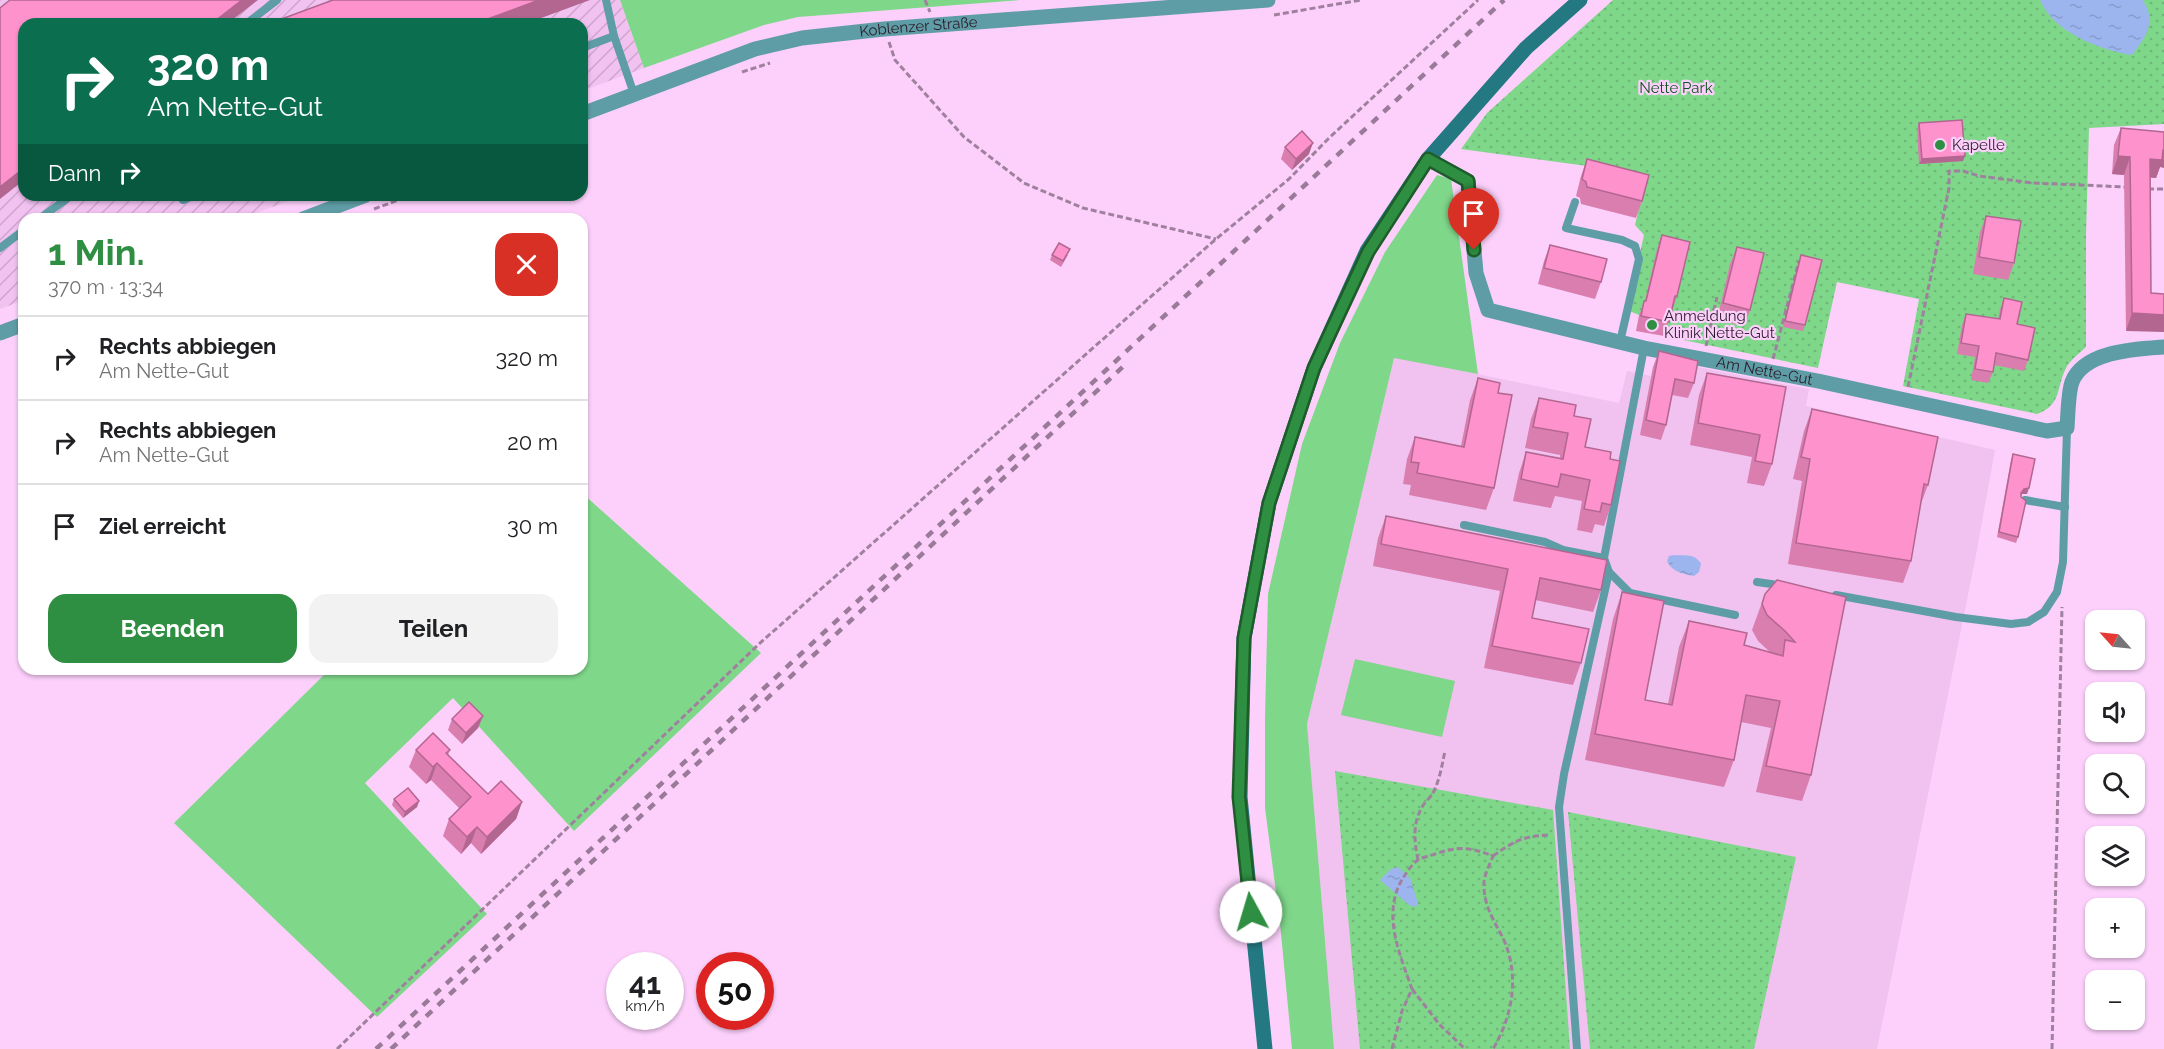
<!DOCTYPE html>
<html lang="de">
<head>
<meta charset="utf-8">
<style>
  body { margin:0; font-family:Raleway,sans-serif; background:#f2f2f2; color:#202124; height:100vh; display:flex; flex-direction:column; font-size:22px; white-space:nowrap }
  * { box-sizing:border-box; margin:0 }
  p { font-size:20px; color:#757577 }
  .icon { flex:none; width:33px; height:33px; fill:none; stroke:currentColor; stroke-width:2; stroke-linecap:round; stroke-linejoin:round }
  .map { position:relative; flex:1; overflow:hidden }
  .side { position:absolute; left:18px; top:213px; width:570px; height:462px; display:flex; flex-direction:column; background:#fff; border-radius:18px; box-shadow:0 2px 4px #0004 }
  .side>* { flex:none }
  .guide { position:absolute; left:18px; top:18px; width:570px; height:183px; border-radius:18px; box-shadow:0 2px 4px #0004; background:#0b6e4f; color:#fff; overflow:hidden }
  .needle { width:39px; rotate:297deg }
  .tools { position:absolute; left:2085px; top:610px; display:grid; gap:12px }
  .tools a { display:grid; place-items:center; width:60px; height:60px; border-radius:12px; background:#fff; box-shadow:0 2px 4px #0004; font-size:30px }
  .speed { position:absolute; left:606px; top:952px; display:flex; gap:12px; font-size:30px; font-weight:700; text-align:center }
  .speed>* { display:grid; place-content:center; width:78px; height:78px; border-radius:50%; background:#fff; box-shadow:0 2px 4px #0004; line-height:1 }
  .speed small { font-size:15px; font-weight:400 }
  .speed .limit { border:9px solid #d22; background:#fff; color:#111 }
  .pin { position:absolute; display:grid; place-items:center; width:51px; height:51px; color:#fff; margin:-62px -26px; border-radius:50% 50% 50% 0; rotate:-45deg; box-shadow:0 0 6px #0007 }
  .pin .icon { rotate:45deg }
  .me { position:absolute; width:66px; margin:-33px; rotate:354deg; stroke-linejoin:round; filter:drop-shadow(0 0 4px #0008) }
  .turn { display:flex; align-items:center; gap:21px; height:126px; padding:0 30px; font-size:27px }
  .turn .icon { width:78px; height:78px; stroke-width:2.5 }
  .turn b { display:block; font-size:42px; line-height:51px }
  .then { display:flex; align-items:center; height:57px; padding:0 30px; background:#0003; gap:12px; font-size:22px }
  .round { display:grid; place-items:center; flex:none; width:63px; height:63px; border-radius:18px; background:#f2f2f2 }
  .summary { display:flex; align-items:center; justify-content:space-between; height:102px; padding:0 30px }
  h1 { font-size:36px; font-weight:700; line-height:45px; color:#2e8e41 }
  .primary-button { display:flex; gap:12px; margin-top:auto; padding:12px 30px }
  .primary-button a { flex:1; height:69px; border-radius:18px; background:#2e8e41; color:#fff; font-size:24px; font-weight:700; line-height:69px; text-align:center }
  .primary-button a+a { background:#f2f2f2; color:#202124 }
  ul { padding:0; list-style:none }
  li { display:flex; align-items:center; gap:18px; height:84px; padding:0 30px; border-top:2px solid #e0e0e0 }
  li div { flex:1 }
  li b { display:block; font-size:22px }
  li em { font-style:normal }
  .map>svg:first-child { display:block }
  .built { fill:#f1c1f0 }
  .industrial { fill:url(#industrial-furrows) }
  .grass { fill:#7fd78a }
  .park { fill:url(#park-dots) }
  .water { fill:url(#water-ripples) }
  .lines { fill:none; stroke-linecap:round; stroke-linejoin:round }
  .path { stroke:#a0809f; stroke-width:3; stroke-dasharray:6 3; stroke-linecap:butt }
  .service { stroke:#5e9da5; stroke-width:8 }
  .minor { stroke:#5e9da5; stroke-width:15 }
  .tertiary { stroke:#5e9da5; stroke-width:15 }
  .secondary { stroke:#237882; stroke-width:15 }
  .rail { stroke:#997a98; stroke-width:4.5; stroke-dasharray:8 8; stroke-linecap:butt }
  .wall { fill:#da7eb0 }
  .shaded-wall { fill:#b26690 }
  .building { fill:#fe92cd; stroke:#b26690; stroke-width:1.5 }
  .route-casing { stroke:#1e5c2a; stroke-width:15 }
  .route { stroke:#2e8e41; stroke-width:10 }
  .poi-dot { fill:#2e8e41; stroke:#fcd0fb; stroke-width:2 }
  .labels { text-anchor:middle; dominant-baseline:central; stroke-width:4.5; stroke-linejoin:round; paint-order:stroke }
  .street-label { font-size:15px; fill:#2c1c2c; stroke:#fcd0fb }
  .park-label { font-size:15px; fill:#0d521e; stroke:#fcd0fb }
  .poi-label { font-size:15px; fill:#2c1c2c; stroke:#fcd0fb; text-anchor:start }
</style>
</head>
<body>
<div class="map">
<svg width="2164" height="1049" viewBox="0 0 2164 1049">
  <defs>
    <pattern id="industrial-furrows" width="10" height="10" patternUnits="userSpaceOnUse" patternTransform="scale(1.5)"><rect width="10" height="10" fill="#f1c1f0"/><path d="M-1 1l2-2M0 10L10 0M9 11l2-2" fill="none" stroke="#cfa5ce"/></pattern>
    <pattern id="park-dots" width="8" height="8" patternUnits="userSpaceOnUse" patternTransform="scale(1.5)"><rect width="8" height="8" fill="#7fd78a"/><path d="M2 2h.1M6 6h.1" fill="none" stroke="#6eb877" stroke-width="1.8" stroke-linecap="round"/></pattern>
    <pattern id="water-ripples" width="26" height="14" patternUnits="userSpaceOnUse" patternTransform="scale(1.5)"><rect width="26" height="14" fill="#9db5ef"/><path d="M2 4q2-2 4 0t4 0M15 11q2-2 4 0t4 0" fill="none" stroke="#879bcd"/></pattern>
  </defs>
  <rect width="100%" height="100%" fill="#fcd0fb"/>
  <path class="built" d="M 1394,357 L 1619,403 L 1627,371 L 1651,376 L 1653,367 L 1694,375 L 1697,367 L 1809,389 L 1806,406 L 1995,450 L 1976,555 L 1877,1049 L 1334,1049 L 1307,724 Z"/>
  <path class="industrial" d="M 0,0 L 620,0 L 644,68 L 582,91 L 582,24 L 24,24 L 24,195 L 305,195 L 240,219 L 24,219 L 24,300 L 0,309 Z"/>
  <g class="grass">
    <path d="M 620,0 L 1020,0 L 798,17 L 764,25 L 644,68 Z"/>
    <path d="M 1437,175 L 1451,179 L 1478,374 L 1394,358 L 1307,724 L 1334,1049 L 1292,1049 L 1280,923 L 1265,808 L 1265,718 L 1268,594 L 1302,444 L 1340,343 L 1385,252 Z"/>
    <path d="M 582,493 L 761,653 L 574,831 L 453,698 L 365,783 L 487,914 L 377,1017 L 174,823 L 330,669 L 582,669 Z"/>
    <path d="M 1355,659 L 1455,681 L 1442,737 L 1341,715 Z"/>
  </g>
  <g class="park">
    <path d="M 1613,0 L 2164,0 L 2164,124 L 2089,128 L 2086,234 L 2086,347 C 2080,353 2070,360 2066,368 C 2056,388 2062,405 2037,414 L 1903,386 L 1919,299 L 1837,282 L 1818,368 L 1664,336 L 1667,320 L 1639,315 L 1627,310 L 1644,235 L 1635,225 L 1647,174 L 1461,149 L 1487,113 Z"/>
    <path d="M 1335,771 L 1553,810 L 1570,1049 L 1360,1049 Z"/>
    <path d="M 1568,812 L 1796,857 L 1754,1049 L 1590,1049 Z"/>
  </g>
  <g class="water">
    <path d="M 2040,0 L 2143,0 C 2157,23 2146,36 2132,55 C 2100,50 2053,32 2040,0 Z"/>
    <path d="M 1674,555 C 1685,556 1695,553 1701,564 L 1699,572 L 1694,576 C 1683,574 1672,572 1667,561 L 1669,556 Z"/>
    <path d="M 1398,867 L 1410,878 L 1418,903 L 1416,907 L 1409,905 L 1380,880 L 1391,869 Z"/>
  </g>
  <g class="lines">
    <g class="path">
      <path d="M 925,0 L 930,12"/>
      <path d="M 1274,15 L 1361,0"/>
      <path d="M 889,42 L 895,60 L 964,137 L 1024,183 L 1083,208 L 1216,239"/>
      <path d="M 742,72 L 770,63"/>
      <path d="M 2148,189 L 2164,189"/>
      <path d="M 374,209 L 412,195"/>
      <path d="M 1706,346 L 1717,297"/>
      <path d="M 1773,359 L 1799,261"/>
      <path d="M 1908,387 L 1949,188 L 1949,171 L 1963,171 L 1979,176 L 2033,183 L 2126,187"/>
      <path d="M 1493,856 C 1514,841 1523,836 1549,835"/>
      <path d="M 1418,860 C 1414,840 1412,822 1424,804 C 1427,800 1431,797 1433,793 C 1440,779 1442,765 1445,751"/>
      <path d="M 1412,989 L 1439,1024 L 1465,1049"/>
      <path d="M 337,1049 L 759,644 L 1216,239 L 1289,179 L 1329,138 L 1478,0"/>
      <path d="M 1392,1049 L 1402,1011 L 1412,989 C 1400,955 1381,913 1403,878 C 1407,872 1412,864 1418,860 C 1422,857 1430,856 1435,854 C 1459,846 1470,847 1493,856 C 1490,864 1485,873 1484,882 C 1483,904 1493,919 1503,938 C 1520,975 1513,1015 1493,1049"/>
      <path d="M 2052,1049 L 2062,607"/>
    </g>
    <g class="service">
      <path d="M 606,0 L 614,36"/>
      <path d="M 246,24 L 277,0"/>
      <path d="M 582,48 L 614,36 L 634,94"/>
      <path d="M 178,195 L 183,200 L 195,195"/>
      <path d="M 1575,202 L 1566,228 L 1622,240 L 1635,246 L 1639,259 L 1620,342"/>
      <path d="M 39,219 L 72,195"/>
      <path d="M 0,248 L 24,230"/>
      <path d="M 2025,500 L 2065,507"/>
      <path d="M 1464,525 L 1545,542 L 1563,550 L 1604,558"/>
      <path d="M 1609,572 L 1630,593 L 1735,615"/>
      <path d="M 1757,582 L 1785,586"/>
      <path d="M 1836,595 L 1956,617 L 2011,624 L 2028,622 L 2044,612 L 2057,592 L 2063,562 L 2067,428"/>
      <path d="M 1577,1049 L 1559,807 L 1564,774 L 1609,572 L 1604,558 L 1644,348"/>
    </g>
    <path class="minor" id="s1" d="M 1428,159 L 1468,181 L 1476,273 L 1488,310 L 1644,348 L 1818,381 L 2047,431 L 2067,428 C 2068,416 2068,393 2072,382 C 2084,351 2136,349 2164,347"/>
    <g class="tertiary">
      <path id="s2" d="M 582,114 L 755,49 L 802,38 L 884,29 L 1268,0"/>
      <path d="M 303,219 L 366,195"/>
      <path d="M 0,333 L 24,324"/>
    </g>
    <path class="secondary" d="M 1265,1049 L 1240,797 L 1244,638 L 1269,503 L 1314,368 L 1367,251 L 1428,159 L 1526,48 L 1580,0"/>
    <g class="rail">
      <path d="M 376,1049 L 1504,0"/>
      <path d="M 391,1049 L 1128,362"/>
    </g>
  </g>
  <g class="wall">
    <path d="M 1919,123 L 1963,161 L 1919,164 L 1917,129 Z"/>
    <path d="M 2121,128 L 2160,167 L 2156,178 L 2150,177 L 2151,293 L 2126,331 L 2124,175 L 2112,174 L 2114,145 Z"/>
    <path d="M 1285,147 L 1309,154 L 1292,170 L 1281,159 Z"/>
    <path d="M 1587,159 L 1642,201 L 1636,218 L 1581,204 L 1580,198 L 1576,196 L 1581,176 Z"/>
    <path d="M 1986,216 L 2014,263 L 2008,280 L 1973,274 L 1980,232 Z"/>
    <path d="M 1662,235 L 1677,296 L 1664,336 L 1636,331 L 1639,315 L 1645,301 L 1657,249 Z"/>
    <path d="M 1550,245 L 1601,282 L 1595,299 L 1538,284 L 1544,261 Z"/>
    <path d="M 1737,247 L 1750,310 L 1744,326 L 1717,320 L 1730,264 Z"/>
    <path d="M 1052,255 L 1068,255 L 1061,267 L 1050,260 Z"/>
    <path d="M 1801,255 L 1805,325 L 1803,331 L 1783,327 Z"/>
    <path d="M 2004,298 L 2017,324 L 2028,360 L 2024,371 L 1994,365 L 1993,372 L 1988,383 L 1971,380 L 1975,357 L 1957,354 L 1962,325 L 1966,314 L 1998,319 L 2000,310 Z"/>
    <path d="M 1659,351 L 1694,383 L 1688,398 L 1672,395 L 1666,425 L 1661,440 L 1640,435 L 1653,367 Z"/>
    <path d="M 1707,373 L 1786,387 L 1772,464 L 1764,486 L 1747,483 L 1752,457 L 1690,445 L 1699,395 Z"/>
    <path d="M 1478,378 L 1498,393 L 1494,488 L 1486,510 L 1409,495 L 1411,485 L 1403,484 L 1407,459 L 1415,437 L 1461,446 L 1470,400 Z"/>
    <path d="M 1539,398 L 1574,416 L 1585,447 L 1610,459 L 1611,505 L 1604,526 L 1595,524 L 1592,533 L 1577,530 L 1582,501 L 1555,496 L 1551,508 L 1513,501 L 1519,473 L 1526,452 L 1560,458 L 1560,455 L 1525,448 L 1531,419 Z"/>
    <path d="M 1812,409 L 1928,485 L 1920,506 L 1911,561 L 1903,583 L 1788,564 L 1802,481 L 1793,479 L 1804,431 Z"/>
    <path d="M 2013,454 L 2027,494 L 2022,494 L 2021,496 L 2018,537 L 2016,543 L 1997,537 L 2011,460 Z"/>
    <path d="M 1386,516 L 1601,590 L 1593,612 L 1535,600 L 1532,618 L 1581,663 L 1573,685 L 1484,668 L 1500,591 L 1373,566 L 1378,538 Z"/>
    <path d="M 1622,592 L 1645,700 L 1668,704 L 1679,647 L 1689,621 L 1744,645 L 1771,653 L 1758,641 L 1752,630 L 1765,594 L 1846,597 L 1811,775 L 1802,801 L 1756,792 L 1771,728 L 1741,722 L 1734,760 L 1724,787 L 1585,760 L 1613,619 Z"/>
    <path d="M 483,716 L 478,728 L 462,744 L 448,730 L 452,719 Z"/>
    <path d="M 416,750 L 450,750 L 448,755 L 488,794 L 522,802 L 516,819 L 481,854 L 471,843 L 461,854 L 443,836 L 449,819 L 460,809 L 431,780 L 426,784 L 409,767 Z"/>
    <path d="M 394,799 L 419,801 L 417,807 L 403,818 L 392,805 Z"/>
  </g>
  <g class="shaded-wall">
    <path d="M 242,0 L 258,0 L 227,24 L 211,24 Z"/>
    <path d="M 539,0 L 590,0 L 525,24 L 474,24 Z"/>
    <path d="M 1313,143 L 1309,154 L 1292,170 L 1296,159 Z"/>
    <path d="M 2163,150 L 2164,150 L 2164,168 L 2160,167 L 2156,178 L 2143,177 L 2150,159 Z"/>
    <path d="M 1965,156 L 1963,161 L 1919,164 L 1922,159 Z"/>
    <path d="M 2118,156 L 2130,157 L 2124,175 L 2112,174 Z"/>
    <path d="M 24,168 L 24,180 L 0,199 L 0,187 Z"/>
    <path d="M 2132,313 L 2164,315 L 2164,332 L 2126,331 Z"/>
    <path d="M 2029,488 L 2027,494 L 2022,494 L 2019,498 L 2021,493 L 2024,489 Z"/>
    <path d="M 483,716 L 478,728 L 462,744 L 466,733 Z"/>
    <path d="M 437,763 L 431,780 L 426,784 L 433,767 Z"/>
    <path d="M 419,801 L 417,807 L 403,818 L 405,812 Z"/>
    <path d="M 522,802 L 516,819 L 481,854 L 487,837 Z"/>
    <path d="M 477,827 L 471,843 L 461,854 L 467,837 Z"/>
  </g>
  <g class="building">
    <path d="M 10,0 L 242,0 L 211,24 L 24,24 L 24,168 L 0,187 L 0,8 Z"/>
    <path d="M 333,0 L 539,0 L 474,24 L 268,24 Z"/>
    <path d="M 1962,120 L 1965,156 L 1922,159 L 1919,123 Z"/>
    <path d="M 2121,128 L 2164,132 L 2164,150 L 2163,150 L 2162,160 L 2150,159 L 2151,293 L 2164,294 L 2164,315 L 2132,313 L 2130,157 L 2118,156 Z"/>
    <path d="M 1302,131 L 1313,143 L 1296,159 L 1285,147 Z"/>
    <path d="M 1587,159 L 1649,175 L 1642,201 L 1587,187 L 1586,182 L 1582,179 Z"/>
    <path d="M 1986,216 L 2021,221 L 2014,263 L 1979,257 Z"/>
    <path d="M 1662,235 L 1690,242 L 1677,296 L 1675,296 L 1669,322 L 1641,316 L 1644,301 L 1646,301 Z"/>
    <path d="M 1059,243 L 1070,249 L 1063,261 L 1052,255 Z"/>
    <path d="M 1550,245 L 1607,259 L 1601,282 L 1544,268 Z"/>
    <path d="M 1737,247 L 1764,253 L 1750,310 L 1723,303 Z"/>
    <path d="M 1801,255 L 1822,260 L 1805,325 L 1785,321 Z"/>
    <path d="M 2004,298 L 2022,302 L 2017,324 L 2035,328 L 2028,360 L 1996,353 L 1993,372 L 1975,369 L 1979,346 L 1961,343 L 1966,314 L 2000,319 Z"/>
    <path d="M 1659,351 L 1698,361 L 1694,383 L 1675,379 L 1666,425 L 1646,420 Z"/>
    <path d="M 1707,373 L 1786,387 L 1772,464 L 1755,461 L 1760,435 L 1698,423 Z"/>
    <path d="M 1478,378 L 1500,383 L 1498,393 L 1512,395 L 1494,488 L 1417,473 L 1419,463 L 1411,462 L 1415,437 L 1464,447 Z"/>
    <path d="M 1539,398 L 1576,405 L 1574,416 L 1591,419 L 1585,447 L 1611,452 L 1610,459 L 1620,461 L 1611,505 L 1602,503 L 1600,512 L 1584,509 L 1590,480 L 1561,474 L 1558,487 L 1521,479 L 1526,452 L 1563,459 L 1568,433 L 1533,427 Z"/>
    <path d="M 1812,409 L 1938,437 L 1928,485 L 1924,484 L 1911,561 L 1796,543 L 1810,459 L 1801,457 Z"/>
    <path d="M 2013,454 L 2035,459 L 2029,488 L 2024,489 L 2021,493 L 2021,497 L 2026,501 L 2018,537 L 1999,532 Z"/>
    <path d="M 1386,516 L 1607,560 L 1601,590 L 1540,578 L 1532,618 L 1589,629 L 1581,663 L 1492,646 L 1508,569 L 1381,544 Z"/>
    <path d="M 1777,580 L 1846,597 L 1811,775 L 1766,766 L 1780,701 L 1746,695 L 1734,760 L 1595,734 L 1622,592 L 1664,601 L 1645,700 L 1672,705 L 1689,621 L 1747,633 L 1744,645 L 1783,656 L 1785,640 L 1795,642 L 1786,632 L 1767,615 L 1762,604 L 1765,594 Z"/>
    <path d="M 469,702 L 483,716 L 466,733 L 452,719 Z"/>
    <path d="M 433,733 L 450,750 L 446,753 L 488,794 L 501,781 L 522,802 L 487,837 L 477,827 L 467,837 L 449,819 L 471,797 L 437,763 L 433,767 L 416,750 Z"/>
    <path d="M 408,788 L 419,801 L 405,812 L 394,799 Z"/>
  </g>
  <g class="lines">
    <defs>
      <path id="route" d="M 1251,912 L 1239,797 L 1244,638 L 1269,503 L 1314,368 L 1332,329 L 1368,252 L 1428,159 L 1468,181 L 1474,250"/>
    </defs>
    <use href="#route" class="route-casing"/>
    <use href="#route" class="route"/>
  </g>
  <g class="poi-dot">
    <circle cx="1940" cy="145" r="6"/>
    <circle cx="1652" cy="325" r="6"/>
  </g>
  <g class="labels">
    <g class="street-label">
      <text stroke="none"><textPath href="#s2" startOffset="350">Koblenzer Straße</textPath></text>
      <text stroke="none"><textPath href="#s1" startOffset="460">Am Nette-Gut</textPath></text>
    </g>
    <g class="park-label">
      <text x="1676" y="88">Nette Park</text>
    </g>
    <g class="poi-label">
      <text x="1952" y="145">Kapelle</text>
      <text x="1664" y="316">Anmeldung<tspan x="1664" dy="17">Klinik Nette-Gut</tspan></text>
    </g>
  </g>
</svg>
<div class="tools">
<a><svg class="needle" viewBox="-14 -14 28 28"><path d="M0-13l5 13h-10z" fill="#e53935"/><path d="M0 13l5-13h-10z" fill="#757577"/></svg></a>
<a><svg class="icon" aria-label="sound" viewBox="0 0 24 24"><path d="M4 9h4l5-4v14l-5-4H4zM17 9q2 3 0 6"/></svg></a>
<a><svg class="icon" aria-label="search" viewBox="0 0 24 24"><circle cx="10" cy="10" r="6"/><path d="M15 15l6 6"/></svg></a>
<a><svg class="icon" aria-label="layers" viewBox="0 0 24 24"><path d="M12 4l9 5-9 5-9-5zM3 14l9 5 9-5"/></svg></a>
<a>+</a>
<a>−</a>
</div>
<div class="speed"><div>41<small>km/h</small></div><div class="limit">50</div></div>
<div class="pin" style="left:1474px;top:250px;background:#d93025"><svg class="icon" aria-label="arrive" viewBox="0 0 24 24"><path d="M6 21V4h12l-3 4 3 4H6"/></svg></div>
<svg class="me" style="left:1251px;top:912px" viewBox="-20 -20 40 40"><circle r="19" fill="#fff"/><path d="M0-13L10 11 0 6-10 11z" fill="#2e8e41"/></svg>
<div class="guide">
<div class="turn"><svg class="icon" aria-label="right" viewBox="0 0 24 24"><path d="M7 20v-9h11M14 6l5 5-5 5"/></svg><div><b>320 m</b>Am Nette-Gut</div></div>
<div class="then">Dann<svg class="icon" aria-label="right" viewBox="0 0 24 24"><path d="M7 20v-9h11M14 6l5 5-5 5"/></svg></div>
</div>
<section class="side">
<div class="summary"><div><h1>1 Min.</h1><p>370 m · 13:34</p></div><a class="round" style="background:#d93025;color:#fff"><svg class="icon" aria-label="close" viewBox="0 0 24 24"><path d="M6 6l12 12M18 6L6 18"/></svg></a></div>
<ul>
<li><svg class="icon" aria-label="right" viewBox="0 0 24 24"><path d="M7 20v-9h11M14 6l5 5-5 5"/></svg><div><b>Rechts abbiegen</b><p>Am Nette-Gut</p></div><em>320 m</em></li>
<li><svg class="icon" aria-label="right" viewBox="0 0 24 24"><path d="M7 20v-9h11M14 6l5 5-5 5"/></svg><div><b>Rechts abbiegen</b><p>Am Nette-Gut</p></div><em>20 m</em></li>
<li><svg class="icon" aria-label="arrive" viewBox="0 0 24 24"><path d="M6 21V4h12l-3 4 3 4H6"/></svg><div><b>Ziel erreicht</b></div><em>30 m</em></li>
</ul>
<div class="primary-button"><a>Beenden</a><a>Teilen</a></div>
</section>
</div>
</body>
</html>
